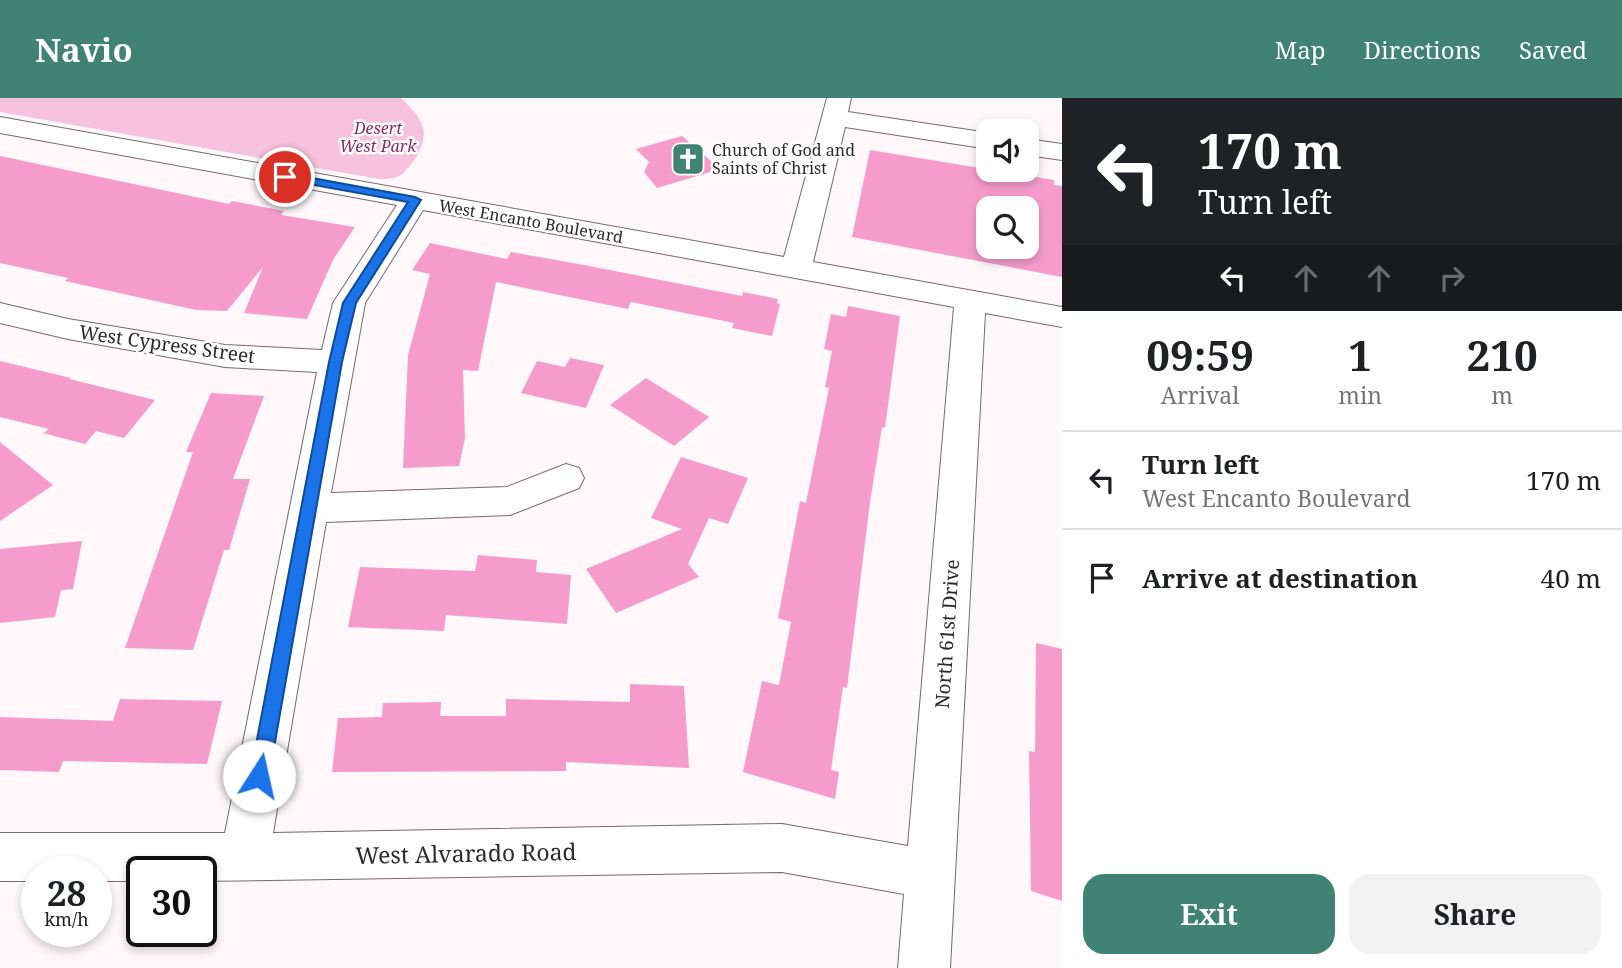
<!DOCTYPE html>
<html lang="en">
<head>
<meta charset="utf-8">
<style>
  body { margin:0; font-family:"Noto Serif",serif; background:#f2f2f2; color:#202124; height:100vh; display:flex; flex-direction:column; font-size:26px; white-space:nowrap }
  * { box-sizing:border-box; margin:0 }
  p { font-size:23px; color:#757577 }
  .icon { flex:none; width:38px; height:38px; fill:none; stroke:currentColor; stroke-width:2; stroke-linecap:round; stroke-linejoin:round }
  .map { position:relative; flex:1; overflow:hidden }
  .details { display:flex; flex-direction:column; background:#fff; width:560px }
  .details>* { flex:none }
  .top-card { background:#202124; color:#fff; overflow:hidden }
  .controls { position:absolute; left:976px; top:21px; display:grid; gap:14px }
  .controls a { display:grid; place-items:center; width:63px; height:63px; border-radius:14px; background:#fff; box-shadow:0 4px 10px #0003; font-size:35px }
  .speed { position:absolute; left:21px; top:758px; display:flex; gap:14px; font-size:35px; font-weight:700; text-align:center }
  .speed>* { display:grid; place-content:center; width:91px; height:91px; border-radius:50%; background:#fff; box-shadow:0 4px 10px #0003; line-height:1 }
  .speed small { font-size:18px; font-weight:400 }
  .speed .limit { border:4px solid #111; border-radius:10px; background:#fff; color:#111 }
  .pin { position:absolute; display:grid; place-items:center; width:60px; height:60px; color:#fff; margin:-30px; border:4px solid #fff; border-radius:50%; box-shadow:0 2px 7px #0007 }
  .me { position:absolute; width:77px; margin:-38px; rotate:10deg; stroke-linejoin:round; filter:drop-shadow(0 0 5px #0008) }
  .turn { display:flex; align-items:center; gap:24px; height:147px; padding:0 21px; font-size:32px }
  .turn .icon { width:91px; height:91px; stroke-width:2.5 }
  .turn b { display:block; font-size:49px; line-height:60px }
  .lanes { display:flex; align-items:center; height:66px; padding:0 21px; background:#0003; justify-content:center; gap:35px; direction:ltr }
  .lanes .off { opacity:.35 }
  .eta { display:flex; justify-content:space-evenly; align-items:center; height:119px; text-align:center }
  .eta b { font-size:42px; font-weight:700; line-height:49px }
  .action { display:flex; gap:14px; margin-top:auto; padding:14px 21px }
  .action a { flex:1; height:80px; border-radius:21px; background:#408274; color:#fff; font-size:28px; font-weight:700; line-height:80px; text-align:center }
  .action a+a { background:#f2f2f2; color:#202124 }
  ul { padding:0; list-style:none }
  li { display:flex; align-items:center; gap:21px; height:98px; padding:0 21px; border-top:2px solid #e0e0e0 }
  li div { flex:1 }
  li b { display:block; font-size:26px }
  li em { font-style:normal }
  header { display:flex; align-items:center; gap:42px; box-sizing:border-box; height:98px; padding:0 35px; background:#408274; color:#fff }
  header strong { font-size:33px }
  nav { display:flex; gap:38px; margin-inline-start:auto; font-size:24px }
  main { display:flex; flex:1; min-height:0 }
  .map>svg:first-child { display:block }
  .green { fill:#f7c2dd }
  .building { fill:#f69ccd; fill-rule:evenodd }
  .lines { fill:none; stroke-linecap:round; stroke-linejoin:round }
  .minor-casing { stroke:#76696f; stroke-width:2 }
  .minor { fill:#fff; fill-rule:evenodd }
  .route { fill:#1a73e8; stroke:#114b97; stroke-width:2 }
  .labels { text-anchor:middle; dominant-baseline:central; stroke-width:5; stroke-linejoin:round; paint-order:stroke }
  .far-park-label { font-size:16px; font-style:italic; fill:#8f2968; stroke:#fff }
  .far-poi-label { font-size:16px; fill:#2f292c; stroke:#fff; text-anchor:start }
  .far-street-label { font-size:16px; fill:#2f292c; stroke:#fff }
  .street-label { font-size:19px; fill:#2f292c; stroke:#fff }
  .near-street-label { font-size:23px; fill:#2f292c; stroke:#fff }
</style>
</head>
<body>
<header>
<strong>Navio</strong>
<nav><a>Map</a><a>Directions</a><a>Saved</a></nav>
</header>
<main>
<div class="map">
<svg width="1062" height="870" viewBox="0 0 1062 870">
  <rect width="100%" height="100%" fill="#fef8fb"/>
  <path class="green" d="M 0,0 L 401,0 C 409,8 418,16 422,27 C 429,43 414,66 401,77 C 395,81 387,81 379,81 L 0,14 Z"/>
  <g class="building">
    <path d="M 682,38 L 720,71 L 657,90 L 644,74 L 649,64 L 636,51 Z"/>
    <path d="M 870,52 L 1054,82 L 1054,87 L 1062,88 L 1062,179 L 852,139 ZM 989,110 L 1027,110 L 1027,149 L 989,149 Z"/>
    <path d="M 0,58 L 229,106 L 232,103 L 284,113 L 281,117 L 355,129 L 333,162 L 307,221 L 244,215 L 263,169 L 227,213 L 196,212 L 65,183 L 68,180 L 0,165 Z"/>
    <path d="M 430,145 L 507,161 L 511,154 L 584,167 L 742,198 L 743,194 L 778,201 L 777,205 L 780,206 L 772,238 L 732,230 L 734,225 L 631,204 L 628,211 L 496,184 L 478,273 L 463,272 L 465,340 L 459,368 L 403,370 L 408,257 L 430,176 L 412,172 Z"/>
    <path d="M 848,208 L 900,218 L 885,330 L 882,329 L 870,404 L 847,590 L 843,589 L 831,672 L 839,674 L 835,701 L 743,674 L 762,583 L 779,587 L 791,524 L 778,520 L 800,403 L 806,405 L 829,290 L 825,289 L 832,253 L 824,251 L 831,216 L 846,219 Z"/>
    <path d="M 570,260 L 604,267 L 586,310 L 521,295 L 537,263 L 565,269 Z"/>
    <path d="M 0,263 L 71,280 L 69,281 L 155,302 L 124,340 L 96,333 L 85,346 L 43,335 L 49,331 L 0,319 Z"/>
    <path d="M 646,280 L 709,319 L 674,348 L 610,307 Z"/>
    <path d="M 211,295 L 264,298 L 233,381 L 250,381 L 229,452 L 224,452 L 193,552 L 125,550 L 193,354 L 186,354 Z"/>
    <path d="M 0,344 L 53,387 L 0,423 Z"/>
    <path d="M 681,359 L 748,380 L 728,426 L 709,420 L 688,466 L 699,479 L 616,515 L 586,471 L 682,431 L 651,420 Z"/>
    <path d="M 82,443 L 73,491 L 61,492 L 55,519 L 0,525 L 0,451 Z"/>
    <path d="M 478,457 L 537,462 L 536,474 L 571,477 L 567,526 L 446,517 L 444,533 L 348,529 L 360,469 L 475,473 Z"/>
    <path d="M 1036,545 L 1062,551 L 1062,803 L 1031,793 L 1029,653 L 1035,654 Z"/>
    <path d="M 630,586 L 684,588 L 689,670 L 566,664 L 566,673 L 332,674 L 338,620 L 382,619 L 383,605 L 441,604 L 440,618 L 506,618 L 506,601 L 630,604 Z"/>
    <path d="M 120,601 L 222,603 L 207,666 L 63,663 L 59,674 L 0,672 L 0,619 L 113,623 Z"/>
  </g>
  <g class="lines">
    <defs>
      <g id="minor">
        <path d="M 827,0 L 851,0 L 848,14 L 989,35 L 989,51 L 845,29 L 813,164 L 1062,209 L 1062,229 L 985,215 L 950,870 L 898,870 L 904,796 L 782,774 L 201,783 L 201,774 L 142,774 L 142,783 L 96,783 L 96,774 L 37,774 L 37,783 L 0,783 L 0,735 L 225,735 L 317,274 L 225,269 L 68,241 L 0,225 L 0,205 L 68,221 L 225,247 L 322,252 L 333,205 L 397,107 L 0,35 L 0,19 L 784,159 ZM 423,112 L 954,209 L 908,748 L 782,726 L 273,735 L 326,424 L 510,417 L 579,390 L 584,380 L 579,370 L 566,366 L 507,389 L 331,395 L 365,205 Z"/>
        <path d="M 1027,41 L 1062,46 L 1062,62 L 1027,57 Z"/>
      </g>
    </defs>
    <use href="#minor" class="minor-casing"/>
    <use href="#minor" class="minor"/>
  </g>
  <path class="route" d="M 285,75 L 415,99 L 421,102 L 356,205 L 342,264 L 269,678 L 266,685 L 259,687 L 253,685 L 250,678 L 329,264 L 343,205 L 408,104 L 281,81 L 281,76 Z"/>
  <defs>
    <symbol id="church-square" viewBox="-11 -11 22 22"><rect x="-9" y="-9" width="18" height="18" rx="4" fill="#408274" stroke="#fff"/><path d="M-1.2-6h2.4v3.5h3.3v2.4h-3.3V6h-2.4V-.1h-3.3v-2.4h3.3Z" fill="#fff"/></symbol>
  </defs>
  <g fill-rule="evenodd">
    <use href="#church-square" x="669" y="42" width="38" height="38"/>
  </g>
  <g class="labels">
    <g class="far-park-label">
      <text x="378" y="30">Desert<tspan x="378" dy="18">West Park</tspan></text>
    </g>
    <g class="far-poi-label">
      <text x="712" y="52">Church of God and<tspan x="712" dy="18">Saints of Christ</tspan></text>
    </g>
    <g class="far-street-label">
      <text transform="translate(531 123) rotate(10)">West Encanto Boulevard</text>
    </g>
    <g class="street-label">
      <text transform="translate(167 246) rotate(8)">West Cypress Street</text>
      <text transform="translate(947 536) rotate(-86)">North 61st Drive</text>
    </g>
    <g class="near-street-label">
      <text transform="translate(466 755) rotate(-1)">West Alvarado Road</text>
    </g>
  </g>
</svg>
<div class="controls">
<a><svg class="icon" aria-label="sound" viewBox="0 0 24 24"><path d="M4 9h4l5-4v14l-5-4H4zM17 9q2 3 0 6"/></svg></a>
<a><svg class="icon" aria-label="search" viewBox="0 0 24 24"><circle cx="10" cy="10" r="6"/><path d="M15 15l6 6"/></svg></a>
</div>
<div class="speed"><div>28<small>km/h</small></div><div class="limit">30</div></div>
<div class="pin" style="left:285px;top:79px;background:#d93025"><svg class="icon" aria-label="arrive" viewBox="0 0 24 24"><path d="M6 21V4h12l-3 4 3 4H6"/></svg></div>
<svg class="me" style="left:259px;top:678px" viewBox="-20 -20 40 40"><circle r="19" fill="#fff"/><path d="M0-13L10 11 0 6-10 11z" fill="#1a73e8"/></svg>
</div>
<section class="details">
<div class="top-card">
<div class="turn"><svg class="icon" aria-label="left" viewBox="0 0 24 24"><path d="M17 20v-9H6M10 6l-5 5 5 5"/></svg><div><b>170 m</b>Turn left</div></div>
<div class="lanes"><svg class="icon" aria-label="left" viewBox="0 0 24 24"><path d="M17 20v-9H6M10 6l-5 5 5 5"/></svg><svg class="icon off" aria-label="ahead" viewBox="0 0 24 24"><path d="M12 20V5M6 11l6-6 6 6"/></svg><svg class="icon off" aria-label="ahead" viewBox="0 0 24 24"><path d="M12 20V5M6 11l6-6 6 6"/></svg><svg class="icon off" aria-label="right" viewBox="0 0 24 24"><path d="M7 20v-9h11M14 6l5 5-5 5"/></svg></div>
</div>
<div class="eta">
<div><b>09:59</b><p>Arrival</p></div>
<div><b>1</b><p>min</p></div>
<div><b>210</b><p>m</p></div>
</div>
<ul>
<li><svg class="icon" aria-label="left" viewBox="0 0 24 24"><path d="M17 20v-9H6M10 6l-5 5 5 5"/></svg><div><b>Turn left</b><p>West Encanto Boulevard</p></div><em>170 m</em></li>
<li><svg class="icon" aria-label="arrive" viewBox="0 0 24 24"><path d="M6 21V4h12l-3 4 3 4H6"/></svg><div><b>Arrive at destination</b></div><em>40 m</em></li>
</ul>
<div class="action"><a>Exit</a><a>Share</a></div>
</section>
</main>
</body>
</html>
